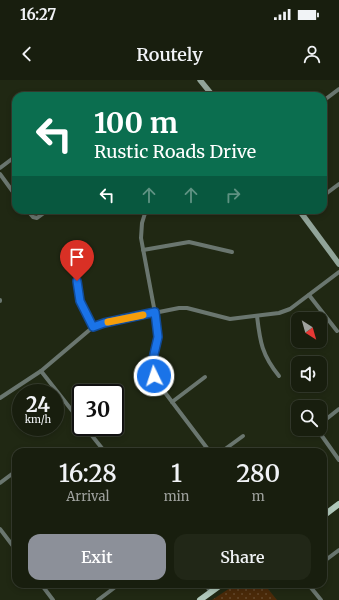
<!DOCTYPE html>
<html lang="en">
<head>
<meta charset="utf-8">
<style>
  body { margin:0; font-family:Merriweather,serif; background:#212717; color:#f1f3f6; height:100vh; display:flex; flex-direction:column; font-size:15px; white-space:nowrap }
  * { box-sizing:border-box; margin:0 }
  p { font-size:13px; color:#9fa29e }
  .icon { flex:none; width:22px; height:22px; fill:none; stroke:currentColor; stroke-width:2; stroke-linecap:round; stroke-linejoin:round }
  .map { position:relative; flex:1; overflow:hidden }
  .sheet { position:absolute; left:12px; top:368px; width:315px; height:140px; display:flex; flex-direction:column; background:#181e0e; border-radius:12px; box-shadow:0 2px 6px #0003,0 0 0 1px #363c2e }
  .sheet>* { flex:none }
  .banner { position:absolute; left:12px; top:12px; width:315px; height:122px; border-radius:12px; box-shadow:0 2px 6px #0003,0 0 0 1px #363c2e; background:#0b6e4f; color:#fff; overflow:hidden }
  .needle { width:26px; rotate:143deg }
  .buttons { position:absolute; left:291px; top:232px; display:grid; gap:8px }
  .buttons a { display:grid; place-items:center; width:36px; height:36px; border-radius:8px; background:#181e0e; box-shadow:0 2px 6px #0003,0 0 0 1px #363c2e; font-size:20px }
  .speed { position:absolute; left:12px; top:304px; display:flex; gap:8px; font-size:20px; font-weight:700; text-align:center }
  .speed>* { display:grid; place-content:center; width:52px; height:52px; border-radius:50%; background:#181e0e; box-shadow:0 2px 6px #0003,0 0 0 1px #363c2e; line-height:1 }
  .speed small { font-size:10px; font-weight:400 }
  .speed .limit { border:2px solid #111; border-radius:6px; background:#fff; color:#111 }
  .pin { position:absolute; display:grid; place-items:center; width:34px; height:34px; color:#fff; margin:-41px -17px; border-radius:50% 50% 50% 0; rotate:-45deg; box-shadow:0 0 4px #0007 }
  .pin .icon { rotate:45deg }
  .me { position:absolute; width:44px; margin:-22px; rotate:356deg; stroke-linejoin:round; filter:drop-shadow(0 0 3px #0008) }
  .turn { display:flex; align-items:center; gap:14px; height:84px; padding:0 16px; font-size:18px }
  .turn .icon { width:52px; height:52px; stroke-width:2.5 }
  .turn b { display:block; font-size:28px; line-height:34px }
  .lanes { display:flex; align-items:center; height:38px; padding:0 16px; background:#0003; justify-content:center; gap:20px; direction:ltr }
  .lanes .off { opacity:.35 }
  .eta { display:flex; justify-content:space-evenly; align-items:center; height:68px; text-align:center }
  .eta b { font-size:24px; font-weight:600; line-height:28px }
  .cta { display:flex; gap:8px; margin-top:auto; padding:8px 16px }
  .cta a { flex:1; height:46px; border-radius:12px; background:#8c9099; color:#fff; font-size:16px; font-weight:600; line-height:46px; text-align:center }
  .cta a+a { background:#212717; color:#f1f3f6 }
  .status { display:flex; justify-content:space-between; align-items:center; height:28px; padding:0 20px; background:#181e0e; direction:ltr }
  .status svg { height:11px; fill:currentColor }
  header { display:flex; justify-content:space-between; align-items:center; height:52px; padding:0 16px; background:#181e0e; font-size:18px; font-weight:600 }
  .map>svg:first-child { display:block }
  .green { fill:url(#green-dots) }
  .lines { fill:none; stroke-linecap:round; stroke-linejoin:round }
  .street { stroke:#6a766f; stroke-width:4 }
  .secondary { stroke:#91a499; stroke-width:5.5 }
  .primary { stroke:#b0c8ba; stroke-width:6 }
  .route-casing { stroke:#114b97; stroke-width:10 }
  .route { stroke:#1a73e8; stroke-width:7 }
  .slow { stroke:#f59e0b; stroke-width:7 }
</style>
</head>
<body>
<div class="status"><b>16:27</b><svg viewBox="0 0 49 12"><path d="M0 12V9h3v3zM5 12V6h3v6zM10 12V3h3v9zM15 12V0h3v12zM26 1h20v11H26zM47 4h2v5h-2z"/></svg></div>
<header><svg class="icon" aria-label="back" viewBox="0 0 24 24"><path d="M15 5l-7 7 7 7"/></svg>Routely<svg class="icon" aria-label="person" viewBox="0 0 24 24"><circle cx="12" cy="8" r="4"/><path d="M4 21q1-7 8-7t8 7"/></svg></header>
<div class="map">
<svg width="339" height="520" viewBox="0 0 339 520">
  <defs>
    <pattern id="green-dots" width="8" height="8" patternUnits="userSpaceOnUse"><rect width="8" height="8" fill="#4b2a09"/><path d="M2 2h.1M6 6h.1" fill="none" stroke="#64482c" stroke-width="1.8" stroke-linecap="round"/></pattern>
  </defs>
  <rect width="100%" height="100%" fill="#202813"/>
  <path class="green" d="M 236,504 L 264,504 L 277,520 L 212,520 Z"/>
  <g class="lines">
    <g class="street">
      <path d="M 323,21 L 339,9"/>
      <path d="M 0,88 L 16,76"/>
      <path d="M 0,94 L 16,116"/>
      <path d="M 323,116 L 339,104"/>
      <path d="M 27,130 L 33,137 L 37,138 L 48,130"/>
      <path d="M 146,130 L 142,143 L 141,158 L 158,249 C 159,270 146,282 157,302 L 210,372"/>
      <path d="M 143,170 L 189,162 L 232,172"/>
      <path d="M 77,201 L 80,221 L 93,247"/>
      <path d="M 309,215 L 337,251"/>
      <path d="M 0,220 L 0,221"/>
      <path d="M 257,236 C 260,262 262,275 279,296"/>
      <path d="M 41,291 L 81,342"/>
      <path d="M 0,318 L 41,291 L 93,247 L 104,243 L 179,228 L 187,228 L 230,239 L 279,233 L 290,229 L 339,192"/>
      <path d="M 172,322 L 205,297"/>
      <path d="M 320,344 L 339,329"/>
      <path d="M 85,347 L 105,372"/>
      <path d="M 317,349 L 339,380"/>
      <path d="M 221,372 L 243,356"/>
      <path d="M 0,403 L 16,391"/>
      <path d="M 0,449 L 16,470"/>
      <path d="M 323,482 L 339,470"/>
      <path d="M 41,504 L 53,520"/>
      <path d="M 205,504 L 211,512"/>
      <path d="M 308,504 L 321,520"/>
      <path d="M 98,520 L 114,508 L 110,504"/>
    </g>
    <g class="secondary">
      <path d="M 200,0 L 213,16"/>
      <path d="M 299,130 L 339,184"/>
    </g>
    <g class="primary">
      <path d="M 323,436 L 339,424"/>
      <path d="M 200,520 L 222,504"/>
    </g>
  </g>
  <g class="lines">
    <defs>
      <path id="route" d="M 77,201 L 80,221 L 93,247 L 104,243 L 155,232 L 158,257 L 152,283 L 154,296"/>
    </defs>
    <use href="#route" class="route-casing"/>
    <use href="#route" class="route"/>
    <path class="slow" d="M 108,242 L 143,235"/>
  </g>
</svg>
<div class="buttons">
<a><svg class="needle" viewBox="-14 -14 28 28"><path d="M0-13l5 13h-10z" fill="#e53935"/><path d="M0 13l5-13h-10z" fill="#9fa29e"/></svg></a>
<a><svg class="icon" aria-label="sound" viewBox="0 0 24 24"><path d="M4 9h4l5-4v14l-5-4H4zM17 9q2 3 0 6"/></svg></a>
<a><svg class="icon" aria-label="search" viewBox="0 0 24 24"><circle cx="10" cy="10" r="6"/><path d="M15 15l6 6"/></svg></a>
</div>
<div class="speed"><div>24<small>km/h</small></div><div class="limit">30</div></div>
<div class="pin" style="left:77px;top:201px;background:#d93025"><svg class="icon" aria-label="arrive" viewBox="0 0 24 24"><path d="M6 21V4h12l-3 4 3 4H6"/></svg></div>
<svg class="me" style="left:154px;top:296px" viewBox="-20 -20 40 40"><circle r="17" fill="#1a73e8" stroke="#fff" stroke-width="3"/><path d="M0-11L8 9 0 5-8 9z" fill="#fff"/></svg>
<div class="banner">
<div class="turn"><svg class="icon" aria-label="left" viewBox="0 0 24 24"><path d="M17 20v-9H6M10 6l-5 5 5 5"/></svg><div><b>100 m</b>Rustic Roads Drive</div></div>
<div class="lanes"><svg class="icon" aria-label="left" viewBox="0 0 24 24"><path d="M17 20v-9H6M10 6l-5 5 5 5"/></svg><svg class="icon off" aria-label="ahead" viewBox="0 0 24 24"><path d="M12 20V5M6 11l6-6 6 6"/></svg><svg class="icon off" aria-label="ahead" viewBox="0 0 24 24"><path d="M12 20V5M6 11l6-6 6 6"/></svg><svg class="icon off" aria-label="right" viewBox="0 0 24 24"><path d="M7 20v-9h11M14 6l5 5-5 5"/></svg></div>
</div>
<section class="sheet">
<div class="eta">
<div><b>16:28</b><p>Arrival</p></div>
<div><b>1</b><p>min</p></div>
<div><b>280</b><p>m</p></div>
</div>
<div class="cta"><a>Exit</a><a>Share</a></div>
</section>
</div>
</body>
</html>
